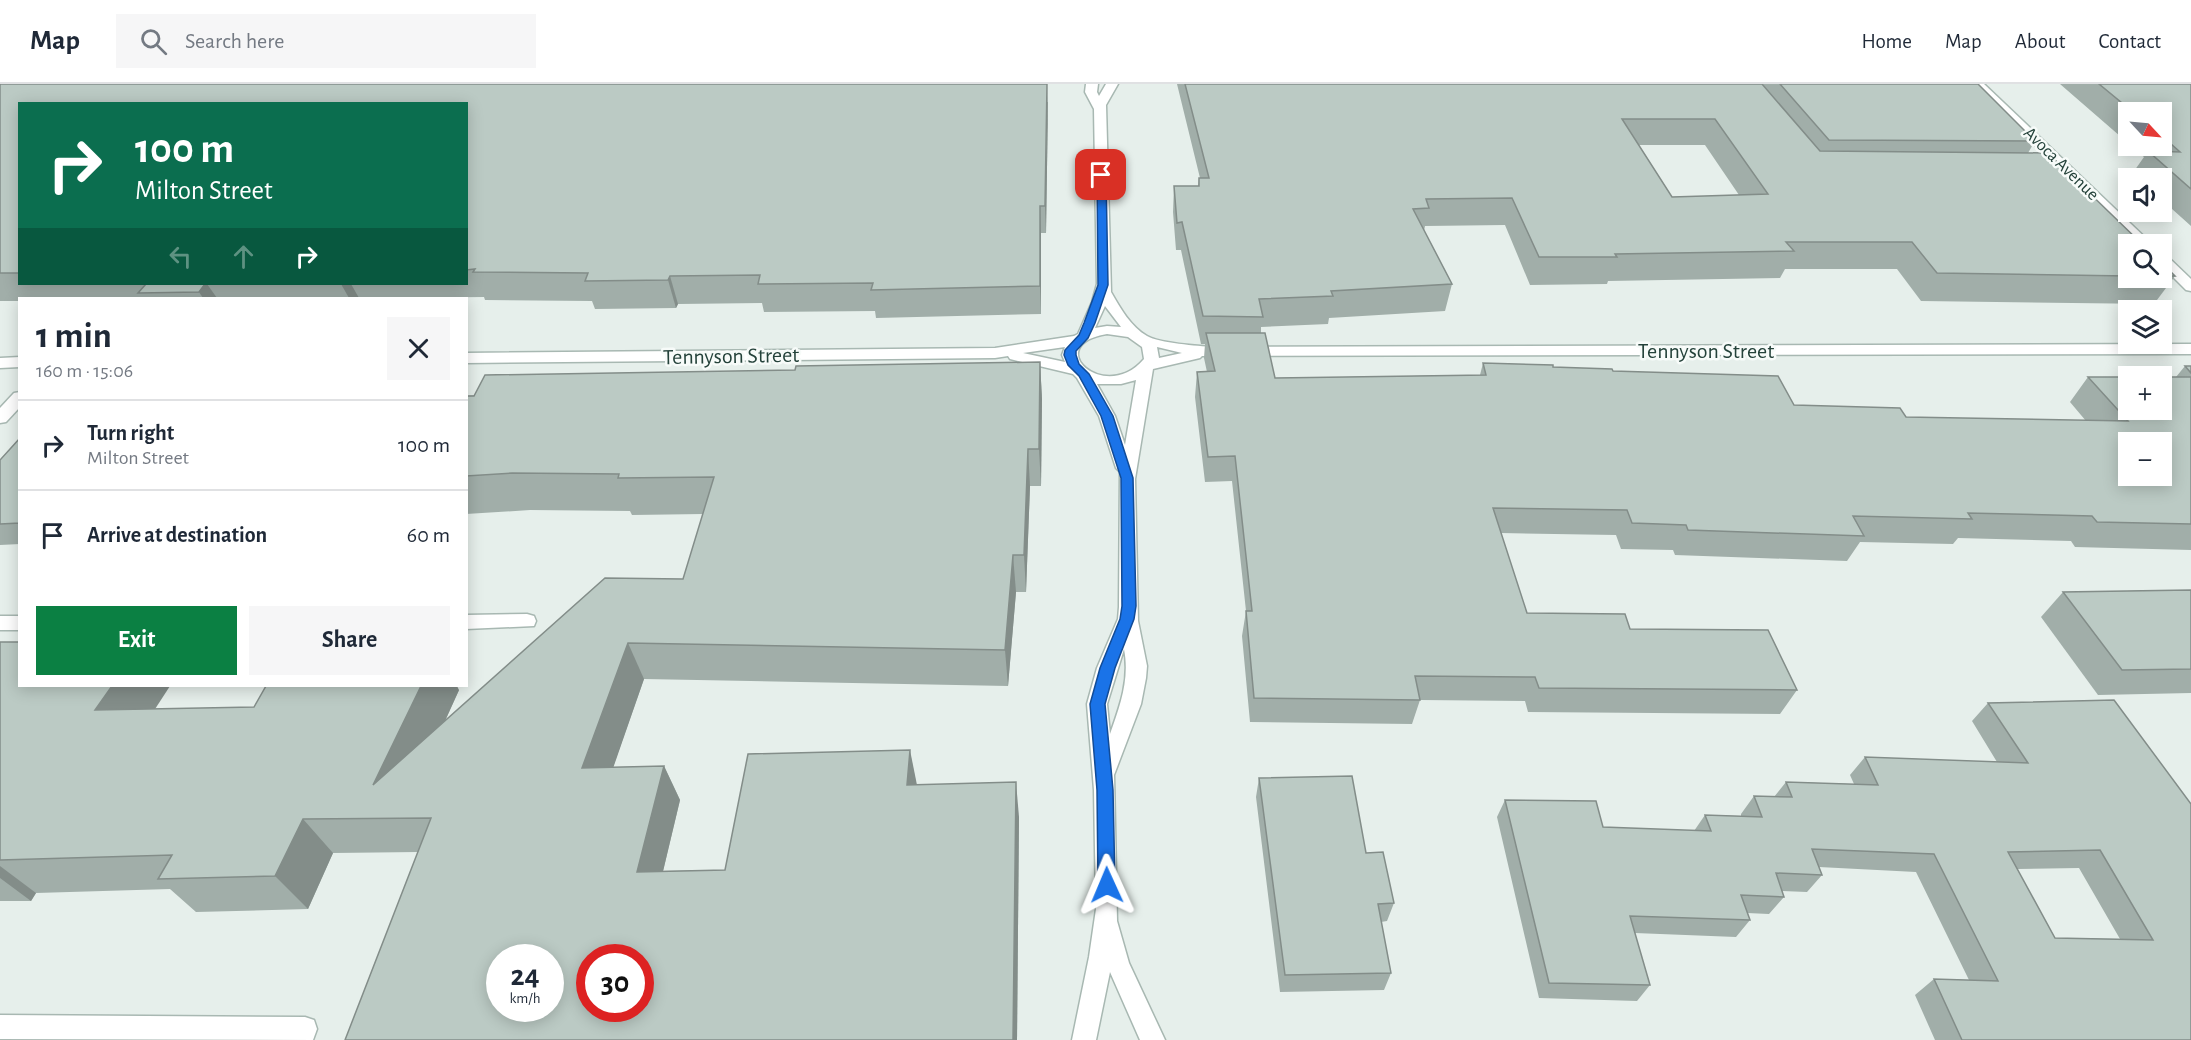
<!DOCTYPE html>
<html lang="en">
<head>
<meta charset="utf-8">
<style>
  body { margin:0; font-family:"Alegreya Sans",sans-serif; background:#f6f6f7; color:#1f2937; height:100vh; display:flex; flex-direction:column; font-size:22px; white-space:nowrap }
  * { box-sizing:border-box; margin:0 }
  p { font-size:20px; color:#747a83 }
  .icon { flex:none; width:33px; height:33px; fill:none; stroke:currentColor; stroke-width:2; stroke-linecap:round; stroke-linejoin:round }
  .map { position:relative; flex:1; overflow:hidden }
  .side { position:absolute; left:18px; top:213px; width:450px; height:390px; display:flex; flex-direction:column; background:#fff; border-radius:0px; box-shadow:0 3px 15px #0003 }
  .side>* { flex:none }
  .top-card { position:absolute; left:18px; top:18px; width:450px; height:183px; border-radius:0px; box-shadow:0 3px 15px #0003; background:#0b6e4f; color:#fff; overflow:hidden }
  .needle { width:39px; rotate:116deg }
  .fabs { position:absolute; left:2118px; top:18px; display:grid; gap:12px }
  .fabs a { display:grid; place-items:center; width:54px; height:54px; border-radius:0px; background:#fff; box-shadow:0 3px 15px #0003; font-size:30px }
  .speed { position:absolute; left:486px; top:860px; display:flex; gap:12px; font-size:30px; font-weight:700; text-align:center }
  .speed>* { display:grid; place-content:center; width:78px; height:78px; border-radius:50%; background:#fff; box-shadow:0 3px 15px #0003; line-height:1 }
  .speed small { font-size:15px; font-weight:400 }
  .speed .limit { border:9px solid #d22; background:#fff; color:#111 }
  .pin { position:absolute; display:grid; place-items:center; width:51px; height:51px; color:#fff; margin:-26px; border-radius:12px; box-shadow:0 3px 9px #0006 }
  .me { position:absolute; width:66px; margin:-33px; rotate:359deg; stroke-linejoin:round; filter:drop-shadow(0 0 4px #0008) }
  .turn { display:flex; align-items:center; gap:21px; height:126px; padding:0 18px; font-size:27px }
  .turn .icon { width:78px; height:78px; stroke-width:2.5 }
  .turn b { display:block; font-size:42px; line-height:51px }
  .lanes { display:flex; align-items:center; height:57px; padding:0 18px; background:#0003; justify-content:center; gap:30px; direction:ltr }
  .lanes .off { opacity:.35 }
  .round { display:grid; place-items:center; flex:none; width:63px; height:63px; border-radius:0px; background:#f6f6f7 }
  .headline { display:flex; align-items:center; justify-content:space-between; height:102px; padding:0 18px }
  h1 { font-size:36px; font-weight:600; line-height:45px }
  .cta { display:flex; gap:12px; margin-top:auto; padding:12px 18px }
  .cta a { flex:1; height:69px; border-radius:0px; background:#0b8043; color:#fff; font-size:24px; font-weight:600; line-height:69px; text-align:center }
  .cta a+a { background:#f6f6f7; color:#1f2937 }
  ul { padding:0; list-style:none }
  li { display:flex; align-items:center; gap:18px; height:90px; padding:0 18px; border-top:2px solid #e0e1e3 }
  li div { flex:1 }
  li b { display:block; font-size:22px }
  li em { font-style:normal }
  header { display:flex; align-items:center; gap:36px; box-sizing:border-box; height:84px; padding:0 30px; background:#fff; border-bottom:2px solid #e0e1e3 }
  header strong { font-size:28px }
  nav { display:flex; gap:33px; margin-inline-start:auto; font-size:21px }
  .search { width:420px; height:54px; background:#f6f6f7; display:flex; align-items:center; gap:15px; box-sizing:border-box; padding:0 21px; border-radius:0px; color:#747a83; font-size:22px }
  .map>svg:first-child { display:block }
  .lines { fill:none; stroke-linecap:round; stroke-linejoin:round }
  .service-casing { stroke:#a8b8b2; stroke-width:3 }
  .minor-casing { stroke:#a8b8b2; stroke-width:3 }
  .service { fill:#fff; fill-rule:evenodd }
  .minor { fill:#fff; fill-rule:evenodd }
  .wall { fill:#a1aea9; fill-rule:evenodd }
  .shaded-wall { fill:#838d89 }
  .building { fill:#bbcac4; stroke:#838d89; stroke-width:1.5; fill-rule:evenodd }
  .route { fill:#1a73e8; stroke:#114b97; stroke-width:1.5 }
  .labels { text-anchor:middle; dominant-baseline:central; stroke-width:5; stroke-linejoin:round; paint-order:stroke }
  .far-street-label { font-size:18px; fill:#24423a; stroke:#f7fbf9 }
  .street-label { font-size:22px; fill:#24423a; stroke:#f7fbf9 }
</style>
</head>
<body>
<header>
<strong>Map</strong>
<div class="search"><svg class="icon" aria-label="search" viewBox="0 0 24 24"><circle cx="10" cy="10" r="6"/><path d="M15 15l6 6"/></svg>Search here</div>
<nav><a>Home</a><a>Map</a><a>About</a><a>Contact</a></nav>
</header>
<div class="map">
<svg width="2191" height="956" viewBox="0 0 2191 956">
  <rect width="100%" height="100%" fill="#e6efeb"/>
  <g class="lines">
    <defs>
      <g id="service">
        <path d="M 527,530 L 534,532 L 536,537 L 534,542 L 466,545 L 466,531 Z"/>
        <rect x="0" y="532" width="20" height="14"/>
      </g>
      <g id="minor">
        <path d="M 1086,0 L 1098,0 L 1097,8 L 1099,12 L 1106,0 L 1118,0 L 1106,21 L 1111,208 C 1120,224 1131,243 1147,252 C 1159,259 1198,262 1213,263 L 2191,260 L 2191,270 L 1202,272 L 1200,274 L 1153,285 L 1135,395 L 1138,537 L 1147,582 L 1146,594 L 1141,620 L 1114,691 L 1117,837 L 1129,879 L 1165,956 L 1140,956 L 1110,888 L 1096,956 L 1072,956 L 1089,873 L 1096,825 L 1094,706 L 1087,620 L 1097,584 L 1118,535 L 1119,523 L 1120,388 L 1116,384 L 1099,332 L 1077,294 L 1073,290 L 1010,275 L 1008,272 L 995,274 L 466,279 L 466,269 L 995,264 L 1074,252 L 1078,250 L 1092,218 L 1097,200 L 1094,25 L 1085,8 ZM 1105,222 L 1121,243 L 1107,242 L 1095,244 ZM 1107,250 L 1128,253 L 1142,263 L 1144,275 C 1105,321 1040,261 1107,250 ZM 1065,263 L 1062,271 L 1065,278 L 1023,269 ZM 1157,263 L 1182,269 L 1159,274 ZM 1136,296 L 1125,361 L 1115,332 L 1097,300 L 1121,300 ZM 1124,565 C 1130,595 1120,622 1110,650 L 1107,620 Z"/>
        <path d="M 1971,0 L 1984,0 L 2152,160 L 2139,160 Z"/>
        <path d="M 2162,171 L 2167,172 L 2191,195 L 2191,207 L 2186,206 L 2162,182 Z"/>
        <path d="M 20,273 L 20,283 L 0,284 L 0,274 Z"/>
        <path d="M 20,308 L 20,323 L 6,338 L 0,339 L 0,324 L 14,309 Z"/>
        <path d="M 0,931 L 305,933 L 314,936 L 317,945 L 313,956 L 0,955 Z"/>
      </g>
    </defs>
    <use href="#service" class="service-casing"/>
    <use href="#minor" class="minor-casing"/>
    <use href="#service" class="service"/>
    <use href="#minor" class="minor"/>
  </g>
  <g class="wall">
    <path d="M 0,0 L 1048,18 L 1046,149 L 1041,149 L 1041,230 L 876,234 L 875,227 L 764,228 L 762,219 L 678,220 L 676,224 L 595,225 L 592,217 L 485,216 L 484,213 L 384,214 L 20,214 L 20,217 L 0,217 ZM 20,20 L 466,20 L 466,200 L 20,200 Z"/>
    <path d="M 1177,0 L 1978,0 L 2035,57 L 2028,69 L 2128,160 L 2128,194 L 2162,194 L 2162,179 L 2175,192 L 2154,220 L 1921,217 L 1897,185 L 1785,185 L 1780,194 L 1608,197 L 1607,200 L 1530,201 L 1505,141 L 1425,142 L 1424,147 L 1452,200 L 1445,227 L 1329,234 L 1328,240 L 1261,243 L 1261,249 L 1275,294 L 1480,291 L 1483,279 L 1553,283 L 1613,287 L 1794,321 L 1906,333 L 2086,337 L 2070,318 L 2088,293 L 2176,293 L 2185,282 L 2191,282 L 2191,466 L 2075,463 L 2071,457 L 1958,454 L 1953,460 L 1860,458 L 1847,477 L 1675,471 L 1673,466 L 1621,465 L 1616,451 L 1501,449 L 1527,529 L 1630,545 L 1797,606 L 1780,630 L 1528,628 L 1525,617 L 1420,616 L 1412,640 L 1250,638 L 1242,552 L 1246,527 L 1232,397 L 1205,398 L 1195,313 L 1197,288 L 1207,288 L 1204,274 L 1205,260 L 1201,260 L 1181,166 L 1176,166 L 1173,128 L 1174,102 L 1198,102 L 1199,94 L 1200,94 ZM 1639,61 L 1705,61 L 1739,111 L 1672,113 Z"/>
    <path d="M 2060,0 L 2191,0 L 2191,142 L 2162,116 L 2162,94 L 2138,94 L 2132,90 L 2144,73 L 2131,62 L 2162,62 L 2162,28 L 2128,28 L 2128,59 Z"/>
    <path d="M 1040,278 L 1042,315 L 1041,402 L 1030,402 L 1026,508 L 1016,508 L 1008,602 L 644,595 L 613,683 L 664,682 L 680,716 L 663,787 L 725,786 L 917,701 L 1019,733 L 1017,956 L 345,956 L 418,768 L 333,769 L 308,825 L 196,828 L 170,805 L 36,809 L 31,817 L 0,817 L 0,558 L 155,625 L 254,623 L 459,606 L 445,637 L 683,495 L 703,430 L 632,431 L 630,427 L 530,426 L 466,430 L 466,312 L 795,286 Z"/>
    <path d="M 20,354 L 20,460 L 0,461 L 0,376 Z"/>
    <path d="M 2191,506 L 2191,609 L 2098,611 L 2041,533 L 2063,508 Z"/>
    <path d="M 2114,616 L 2191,956 L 1935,956 L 1915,911 L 1934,895 L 1969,896 L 1916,788 L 1819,783 L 1822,791 L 1807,808 L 1782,807 L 1784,813 L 1769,830 L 1747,829 L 1750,836 L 1736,853 L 1635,849 L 1650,901 L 1637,917 L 1539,914 L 1497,733 L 1505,716 L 1603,743 L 1694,747 L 1705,731 L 1741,732 L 1741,730 L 1754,712 L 1774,713 L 1786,698 L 1854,700 L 1850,691 L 1865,673 L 1997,678 L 1972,637 L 1988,619 ZM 2079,784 L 2120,855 L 2055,854 L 2017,785 Z"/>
    <path d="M 1259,694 L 1366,769 L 1394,819 L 1387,837 L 1381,838 L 1391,889 L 1384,906 L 1280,908 L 1256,713 Z"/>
  </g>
  <g class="shaded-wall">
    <path d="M 1048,0 L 1048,18 L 1046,149 L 1045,122 Z"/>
    <path d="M 1040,122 L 1041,149 L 1041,230 L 1040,202 Z"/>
    <path d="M 670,192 L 678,220 L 676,224 L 668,196 Z"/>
    <path d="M 205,200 L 207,200 L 217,214 L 203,214 L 199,208 Z"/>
    <path d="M 341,200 L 351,200 L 359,214 L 349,214 Z"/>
    <path d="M 1040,278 L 1042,315 L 1041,402 L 1039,365 Z"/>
    <path d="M 1028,365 L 1030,402 L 1026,508 L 1024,471 Z"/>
    <path d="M 1013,471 L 1016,508 L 1008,602 L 1005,566 Z"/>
    <path d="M 628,559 L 644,595 L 601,719 L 582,684 Z"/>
    <path d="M 112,602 L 170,602 L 131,662 L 95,626 Z"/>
    <path d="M 421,602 L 457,602 L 459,606 L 401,734 L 373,701 Z"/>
    <path d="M 910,666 L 917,701 L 907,701 Z"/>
    <path d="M 664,682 L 680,716 L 655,821 L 637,788 Z"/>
    <path d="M 1016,698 L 1019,733 L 1017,956 L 1013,956 Z"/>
    <path d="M 303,735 L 333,769 L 308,825 L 275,792 Z"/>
    <path d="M 0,782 L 36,809 L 31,817 L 0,794 Z"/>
  </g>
  <g class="building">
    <path d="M 0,0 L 1047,0 L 1045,122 L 1040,122 L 1040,202 L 871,206 L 873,199 L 758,200 L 760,191 L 670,192 L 668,196 L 585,197 L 588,189 L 473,188 L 475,185 L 466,186 L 466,20 L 20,20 L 20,189 L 0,189 Z"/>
    <path d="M 1185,0 L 1762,0 L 1820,67 L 2048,69 L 2142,160 L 2128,160 L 2128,192 L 1937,189 L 1912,158 L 1786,158 L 1794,167 L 1615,170 L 1617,173 L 1539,173 L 1512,114 L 1426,115 L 1429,124 L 1413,125 L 1452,200 L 1331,207 L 1333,212 L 1259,215 L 1263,233 L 1203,232 L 1182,138 L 1177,139 L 1174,102 L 1199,102 L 1199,94 L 1209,94 ZM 1622,35 L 1715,35 L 1768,110 L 1672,113 Z"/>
    <path d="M 1780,0 L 1978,0 L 2035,57 L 1829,56 Z"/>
    <path d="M 2099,0 L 2191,0 L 2191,105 L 2148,67 L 2180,68 L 2162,52 L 2162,28 L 2133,28 Z"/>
    <path d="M 2162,179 L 2175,192 L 2162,192 Z"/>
    <path d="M 146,200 L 205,200 L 199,208 L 138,209 Z"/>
    <path d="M 1206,249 L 1265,249 L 1275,294 L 1486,291 L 1483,279 L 1553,281 L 1553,283 L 1612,285 L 1613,287 L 1778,292 L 1794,321 L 1900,324 L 1906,333 L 2128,337 L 2088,293 L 2128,293 L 2128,326 L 2162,326 L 2162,293 L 2191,293 L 2191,440 L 2097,438 L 2092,432 L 1968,429 L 1972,435 L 1853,432 L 1864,452 L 1688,446 L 1686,441 L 1632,439 L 1627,426 L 1493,424 L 1527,529 L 1625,530 L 1630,545 L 1768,546 L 1797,606 L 1539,604 L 1535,593 L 1415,592 L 1420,616 L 1254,614 L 1246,527 L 1252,527 L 1235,372 L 1208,373 L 1197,288 L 1215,287 ZM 2128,358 L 2162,358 L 2162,392 L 2128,392 Z"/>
    <path d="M 1040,278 L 1039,365 L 1028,365 L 1024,471 L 1013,471 L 1005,566 L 628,559 L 582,684 L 664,682 L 637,788 L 725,786 L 748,670 L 910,666 L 907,701 L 1016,698 L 1013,956 L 345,956 L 431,734 L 303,735 L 275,792 L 158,795 L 172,771 L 0,776 L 0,558 L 20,558 L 20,602 L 112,602 L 95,626 L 254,623 L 266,602 L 421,602 L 373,701 L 605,494 L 683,495 L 714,393 L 618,394 L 619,390 L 512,389 L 466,392 L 466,312 L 474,312 L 485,291 L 795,286 L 796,282 ZM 500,873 L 550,873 L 550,924 L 500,924 ZM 590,873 L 640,873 L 640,924 L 590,924 Z"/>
    <path d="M 2185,282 L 2191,282 L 2191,289 Z"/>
    <path d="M 20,354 L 20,439 L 0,440 L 0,376 Z"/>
    <path d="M 2191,506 L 2191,585 L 2122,586 L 2063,508 Z"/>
    <path d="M 2114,616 L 2191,720 L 2191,956 L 1962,956 L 1934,895 L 1998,897 L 1934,770 L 1812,765 L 1822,791 L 1776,789 L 1784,813 L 1741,811 L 1750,836 L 1630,832 L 1650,901 L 1549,899 L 1505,716 L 1596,717 L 1603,743 L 1711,747 L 1705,731 L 1762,733 L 1754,712 L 1792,713 L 1786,698 L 1878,701 L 1865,673 L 2028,679 L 1988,619 ZM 2100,766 L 2153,856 L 2055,854 L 2008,768 Z"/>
    <path d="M 1352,692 L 1366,769 L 1383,768 L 1394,819 L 1378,820 L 1391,889 L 1285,891 L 1259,694 Z"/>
  </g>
  <path class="route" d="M 1101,88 L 1106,91 L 1108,201 L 1095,239 L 1088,254 L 1076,267 L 1076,271 L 1079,280 L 1089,290 L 1113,332 L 1133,394 L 1136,522 L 1134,535 L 1115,584 L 1105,620 L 1113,706 L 1115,801 L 1113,807 L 1107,809 L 1101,807 L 1098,801 L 1097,706 L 1090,620 L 1100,584 L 1120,535 L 1122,522 L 1121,394 L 1101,332 L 1079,292 L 1068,281 L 1064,271 L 1065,266 L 1079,251 L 1084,239 L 1098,201 L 1097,91 Z"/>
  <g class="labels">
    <g class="far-street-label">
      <text transform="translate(2061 80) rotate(44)">Avoca Avenue</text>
    </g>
    <g class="street-label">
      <text x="1706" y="267">Tennyson Street</text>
      <text transform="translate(731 272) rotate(-1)">Tennyson Street</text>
    </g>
  </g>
</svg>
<div class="fabs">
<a><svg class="needle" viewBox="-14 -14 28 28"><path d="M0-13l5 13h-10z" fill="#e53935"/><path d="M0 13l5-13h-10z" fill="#747a83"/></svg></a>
<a><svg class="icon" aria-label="sound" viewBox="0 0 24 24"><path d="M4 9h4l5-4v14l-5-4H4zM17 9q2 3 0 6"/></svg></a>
<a><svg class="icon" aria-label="search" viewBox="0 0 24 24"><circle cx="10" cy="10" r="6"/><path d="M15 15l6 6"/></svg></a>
<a><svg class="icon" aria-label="layers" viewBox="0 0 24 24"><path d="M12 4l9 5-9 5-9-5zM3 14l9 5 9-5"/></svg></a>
<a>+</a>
<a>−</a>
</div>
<div class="speed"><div>24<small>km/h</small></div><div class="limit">30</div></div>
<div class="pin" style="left:1101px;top:91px;background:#d93025"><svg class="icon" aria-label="arrive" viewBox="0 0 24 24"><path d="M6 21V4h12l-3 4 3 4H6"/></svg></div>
<svg class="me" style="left:1107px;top:801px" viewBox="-20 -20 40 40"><path d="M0-17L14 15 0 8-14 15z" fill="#1a73e8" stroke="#fff" stroke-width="4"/></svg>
<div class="top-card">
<div class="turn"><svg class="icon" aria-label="right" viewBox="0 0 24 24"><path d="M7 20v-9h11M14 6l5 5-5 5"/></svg><div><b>100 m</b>Milton Street</div></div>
<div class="lanes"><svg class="icon off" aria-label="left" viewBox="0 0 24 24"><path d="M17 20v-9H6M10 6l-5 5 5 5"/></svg><svg class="icon off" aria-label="ahead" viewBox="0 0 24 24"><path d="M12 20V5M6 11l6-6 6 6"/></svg><svg class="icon" aria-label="right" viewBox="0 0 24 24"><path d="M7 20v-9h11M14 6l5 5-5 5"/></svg></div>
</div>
<section class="side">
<div class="headline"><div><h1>1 min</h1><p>160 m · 15:06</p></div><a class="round"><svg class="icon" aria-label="close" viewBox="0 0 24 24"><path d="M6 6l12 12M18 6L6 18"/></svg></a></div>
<ul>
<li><svg class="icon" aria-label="right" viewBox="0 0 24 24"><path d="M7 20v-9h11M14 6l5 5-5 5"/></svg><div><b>Turn right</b><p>Milton Street</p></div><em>100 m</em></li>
<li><svg class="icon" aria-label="arrive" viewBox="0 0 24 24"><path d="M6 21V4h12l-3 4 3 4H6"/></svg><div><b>Arrive at destination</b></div><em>60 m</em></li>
</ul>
<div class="cta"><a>Exit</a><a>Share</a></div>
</section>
</div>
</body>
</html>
